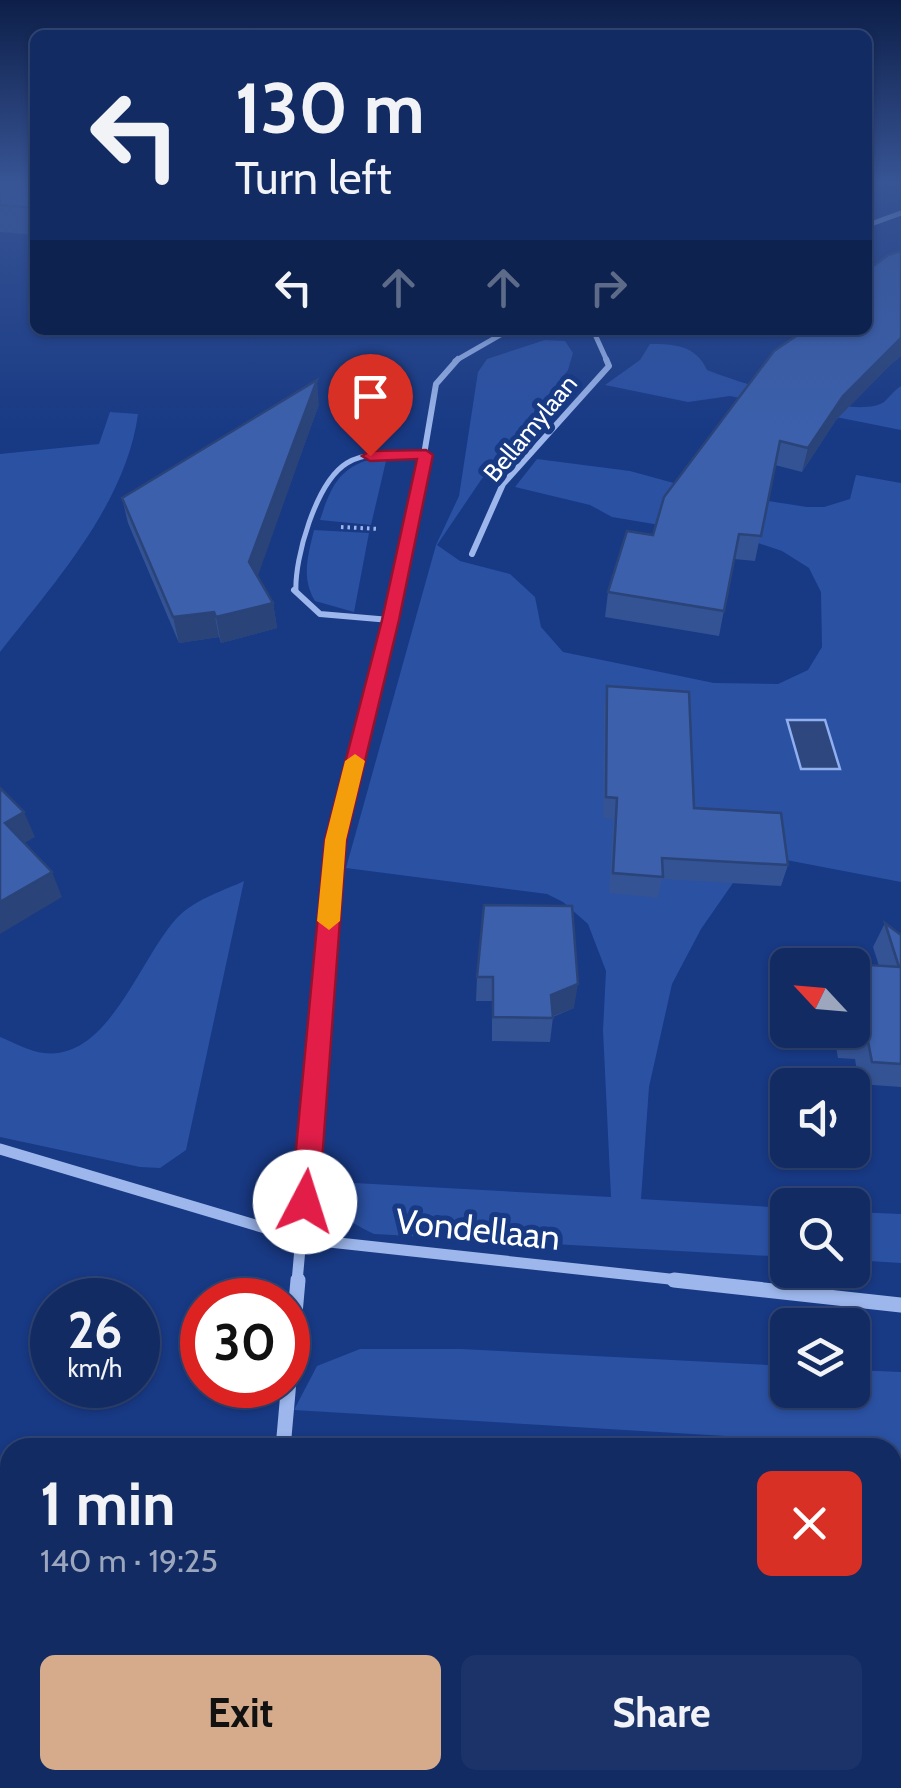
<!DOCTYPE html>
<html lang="en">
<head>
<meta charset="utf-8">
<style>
  body { margin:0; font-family:Cabin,sans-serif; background:#1b3369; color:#f1f3f6; height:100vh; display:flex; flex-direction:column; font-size:38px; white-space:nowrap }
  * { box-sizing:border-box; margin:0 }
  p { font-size:32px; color:#9ca7be }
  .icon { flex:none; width:55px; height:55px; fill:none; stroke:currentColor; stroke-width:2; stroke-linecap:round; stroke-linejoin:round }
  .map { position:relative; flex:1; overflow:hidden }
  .details { position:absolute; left:0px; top:1438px; width:902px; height:352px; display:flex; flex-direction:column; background:#122b63; border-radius:30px 30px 0 0; box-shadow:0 2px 8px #0004,0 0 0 2px #314778 }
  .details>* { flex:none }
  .hud { position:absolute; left:30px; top:30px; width:842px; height:305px; border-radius:15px; box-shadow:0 2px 8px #0004,0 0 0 2px #314778; background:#122b63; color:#f1f3f6; overflow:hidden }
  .needle { width:65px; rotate:296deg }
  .controls { position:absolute; left:770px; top:948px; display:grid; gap:20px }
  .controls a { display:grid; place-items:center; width:100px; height:100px; border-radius:15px; background:#122b63; box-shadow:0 2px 8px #0004,0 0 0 2px #314778; font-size:50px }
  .speed { position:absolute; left:30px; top:1278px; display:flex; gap:20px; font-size:50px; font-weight:700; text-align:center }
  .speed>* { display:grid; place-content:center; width:130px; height:130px; border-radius:50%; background:#122b63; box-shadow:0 2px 8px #0004,0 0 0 2px #314778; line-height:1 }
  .speed small { font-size:25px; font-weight:400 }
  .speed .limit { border:15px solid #d22; background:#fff; color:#111 }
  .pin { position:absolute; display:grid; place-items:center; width:85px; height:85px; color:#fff; margin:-102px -42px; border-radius:50% 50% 50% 0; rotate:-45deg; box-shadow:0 0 10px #0007 }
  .pin .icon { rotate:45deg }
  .me { position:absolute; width:110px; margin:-55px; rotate:5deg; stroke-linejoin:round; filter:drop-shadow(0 0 8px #0008) }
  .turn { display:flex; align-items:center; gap:35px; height:210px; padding:0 40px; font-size:45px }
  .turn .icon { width:130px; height:130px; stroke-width:2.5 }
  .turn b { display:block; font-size:70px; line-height:85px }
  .lanes { display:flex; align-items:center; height:95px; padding:0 40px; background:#0003; justify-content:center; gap:50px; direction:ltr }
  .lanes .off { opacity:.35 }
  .round { display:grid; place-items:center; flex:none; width:105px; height:105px; border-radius:15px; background:#1b3369 }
  .headline { display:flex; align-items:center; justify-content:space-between; height:170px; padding:0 40px }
  h1 { font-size:60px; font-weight:800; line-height:75px }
  .button { display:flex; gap:20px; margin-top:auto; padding:20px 40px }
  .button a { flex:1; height:115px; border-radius:15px; background:#d6ab8b; color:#111; font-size:40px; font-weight:800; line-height:115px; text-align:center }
  .button a+a { background:#1b3369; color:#f1f3f6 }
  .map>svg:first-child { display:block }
  .green { fill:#2b51a3 }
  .water { fill:#2f477f; stroke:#90afef; stroke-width:2.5 }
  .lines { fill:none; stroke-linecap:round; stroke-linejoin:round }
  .path { stroke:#9db7ec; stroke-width:4; stroke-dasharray:2.5 4; stroke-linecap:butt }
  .lane-far1 { stroke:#9db7ec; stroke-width:5 }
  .lane { stroke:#9db7ec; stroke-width:6 }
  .street-far4 { stroke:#9db7ec; stroke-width:5 }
  .street-far3 { stroke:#9db7ec; stroke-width:6 }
  .street-far2 { stroke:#9db7ec; stroke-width:9 }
  .street-far1 { stroke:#9db7ec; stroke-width:11 }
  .street { stroke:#9db7ec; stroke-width:15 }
  .wall { fill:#345394 }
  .shaded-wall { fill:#2a4378 }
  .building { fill:#3c60ac; stroke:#2a4378; stroke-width:2.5 }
  .route { fill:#e11d48; stroke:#92132f; stroke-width:2.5 }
  .slow { fill:#f59e0b }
  .labels { text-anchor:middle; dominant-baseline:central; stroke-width:10; stroke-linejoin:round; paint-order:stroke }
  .far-street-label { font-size:25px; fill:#fff; stroke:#183984 }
  .near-street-label { font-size:35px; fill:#fff; stroke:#183984 }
</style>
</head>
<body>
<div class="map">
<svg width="901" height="1788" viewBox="0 0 901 1788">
  <rect width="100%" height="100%" fill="#183984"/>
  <g class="green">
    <path d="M 545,340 L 565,341 L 573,353 L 568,370 L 481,480 L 437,545 L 460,561 L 510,574 L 535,597 L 541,627 L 563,652 L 714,683 L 778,684 L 808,670 L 822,647 L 821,592 L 809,568 L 782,551 L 749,540 L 612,517 L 590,505 L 515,487 L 537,459 L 630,471 L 703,491 L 807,507 L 824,507 L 850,499 L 856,475 L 901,483 L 901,882 L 781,859 L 733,883 L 701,929 L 672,984 L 649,1087 L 641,1199 L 787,1208 L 787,1257 L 374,1234 C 350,1222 324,1209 318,1181 L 611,1197 L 603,1030 L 606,971 L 588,924 L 563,902 L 547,894 L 346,868 L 436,545 L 459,496 L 478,372 L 487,359 Z"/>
    <path d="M 650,344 C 674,344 696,345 707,370 C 737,382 857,421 884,402 C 890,397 893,391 901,386 L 901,430 L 730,396 L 688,402 L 605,385 L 640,360 Z"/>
    <path d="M 110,412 L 138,414 C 126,504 54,583 0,652 L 0,454 L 99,444 Z"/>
    <path d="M 365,461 L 386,461 L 371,525 L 320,520 C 329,493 336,471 365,461 Z"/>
    <path d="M 314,530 L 369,533 L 354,612 L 315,601 C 301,578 308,555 314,530 Z"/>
    <path d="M 244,881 L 186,1150 L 160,1168 L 140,1167 L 0,1137 L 0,1037 C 13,1042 30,1052 44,1053 C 111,1061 142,950 181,914 C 197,899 225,890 244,881 Z"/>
    <path d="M 852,1212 L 901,1214 L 901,1263 L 853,1260 Z"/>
    <path d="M 360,1349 L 461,1349 L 787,1366 L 788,1390 L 852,1390 L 853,1370 L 901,1372 L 901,1512 L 893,1511 L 892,1448 L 755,1447 L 742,1437 L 294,1410 L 317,1366 Z"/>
  </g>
  <path class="water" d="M 787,720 L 825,720 L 840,769 L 801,769 Z"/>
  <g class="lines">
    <path class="path" d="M 341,527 L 379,529"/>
    <path class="lane-far1" d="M 296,592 C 294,559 316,482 347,463 C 369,450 400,455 425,455"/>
    <path class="lane" d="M 294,590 L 320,614 L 390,620"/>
    <g class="street-far4">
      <path d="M 868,225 L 901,213"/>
      <path d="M 510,330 L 599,330"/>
      <path d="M 593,330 L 607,361"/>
      <path d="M 455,361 L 509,330"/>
    </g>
    <g class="street-far3">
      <path d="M 472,554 L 503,484 L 609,366 L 606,359"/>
      <path d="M 396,592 L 412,525 L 436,384 L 458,359"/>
    </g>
    <path class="street-far2" d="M 331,892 L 336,840 L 396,590"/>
    <g class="street-far1">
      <path d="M 0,1149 L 302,1239 L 697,1282"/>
      <path d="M 297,1282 L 332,890"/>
    </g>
    <g class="street">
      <path d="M 674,1280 L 901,1305"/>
      <path d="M 283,1448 L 298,1280"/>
      <path d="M 257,1788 L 258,1780"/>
    </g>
  </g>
  <g class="wall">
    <path d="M 0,182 L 35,182 L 35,235 L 0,232 Z"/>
    <path d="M 901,251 L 901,356 L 891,364 L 836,420 L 802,472 L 775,465 L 755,561 L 734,559 L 719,636 L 605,617 L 608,592 L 653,535 L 801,330 L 868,330 Z"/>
    <path d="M 319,404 L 257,576 L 273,603 L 277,628 L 221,643 L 219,637 L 179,643 L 128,523 L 122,498 Z"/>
    <path d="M 607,686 L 694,808 L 788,865 L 781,886 L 662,879 L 658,898 L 609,893 L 613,819 L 603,818 L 604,707 Z"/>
    <path d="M 484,905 L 574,1008 L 553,1017 L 550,1042 L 492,1041 L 492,1001 L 476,1001 L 477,977 Z"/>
    <path d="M 885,923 L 901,935 L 901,1087 L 859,1084 L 855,1059 L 838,1058 L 833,1030 L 852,1030 L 852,965 L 836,965 L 837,963 L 879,966 L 873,947 Z"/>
    <path d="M 839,1780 L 892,1780 L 901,1788 L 854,1788 Z"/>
  </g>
  <g class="shaded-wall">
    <path d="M 901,338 L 901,356 L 891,364 L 836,420 L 802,472 L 808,448 L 843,396 Z"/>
    <path d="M 317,380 L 319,404 L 254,587 L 249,562 Z"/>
    <path d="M 273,603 L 277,628 L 221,643 L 216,617 Z"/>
    <path d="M 214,612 L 219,637 L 179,643 L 173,617 Z"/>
    <path d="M 24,812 L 35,837 L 16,848 L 5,823 Z"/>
    <path d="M 52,872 L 62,897 L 0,934 L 0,902 Z"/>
    <path d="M 578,984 L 574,1008 L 548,1018 L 551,995 Z"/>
    <path d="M 0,1481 L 3,1484 L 0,1500 Z"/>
  </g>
  <g class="building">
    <path d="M 0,182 L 35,182 L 35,208 L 0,205 Z"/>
    <path d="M 901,251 L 901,338 L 843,396 L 808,448 L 780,441 L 761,536 L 739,534 L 724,611 L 608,592 L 627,531 L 653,535 L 664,497 L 774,351 L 805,330 L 868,330 L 868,270 L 888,255 Z"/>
    <path d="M 317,380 L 249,562 L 273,603 L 216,617 L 214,612 L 173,617 L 122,498 Z"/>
    <path d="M 607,686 L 689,692 L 694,808 L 781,813 L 788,865 L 662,858 L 663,877 L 613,873 L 617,798 L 606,797 Z"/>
    <path d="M 0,788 L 24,812 L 5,823 L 52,872 L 0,902 Z"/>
    <path d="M 484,905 L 572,906 L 578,984 L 551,995 L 553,1018 L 493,1017 L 493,977 L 477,977 Z"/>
    <path d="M 885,923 L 901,935 L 901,1064 L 872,1062 L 867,1036 L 850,1035 L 849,1030 L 852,1030 L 852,965 L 837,965 L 837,963 L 899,967 Z"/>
    <path d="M 892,1618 L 901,1622 L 901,1788 L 875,1788 L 860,1780 L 892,1780 Z"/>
    <path d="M 516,1780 L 683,1780 L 679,1788 L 511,1788 Z"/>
  </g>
  <linearGradient id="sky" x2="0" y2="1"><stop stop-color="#0d1f49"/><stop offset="0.42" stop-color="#375494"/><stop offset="1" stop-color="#375494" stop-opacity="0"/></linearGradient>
  <rect width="901" height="433" fill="url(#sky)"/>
  <path class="route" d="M 426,450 L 433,455 L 399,620 L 346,840 L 319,1202 L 315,1211 L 305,1215 L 295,1211 L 291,1202 L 325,840 L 382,620 L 417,459 L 370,461 L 362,456 L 370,451 Z"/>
  <path class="slow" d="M 355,754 L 365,761 L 346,840 L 340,921 L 329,930 L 317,921 L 325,840 L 345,761 Z"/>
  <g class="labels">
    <g class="far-street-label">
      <text transform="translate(530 428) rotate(-50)">Bellamylaan</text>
    </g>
    <g class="near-street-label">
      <text transform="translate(478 1229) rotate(6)">Vondellaan</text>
    </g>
  </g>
</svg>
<div class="controls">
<a><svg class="needle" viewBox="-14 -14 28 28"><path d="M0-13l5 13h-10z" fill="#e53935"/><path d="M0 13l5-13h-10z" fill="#9ca7be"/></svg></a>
<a><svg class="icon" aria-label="sound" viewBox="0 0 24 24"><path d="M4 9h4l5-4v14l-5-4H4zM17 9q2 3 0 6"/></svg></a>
<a><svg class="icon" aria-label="search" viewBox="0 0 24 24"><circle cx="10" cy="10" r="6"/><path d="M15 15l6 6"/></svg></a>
<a><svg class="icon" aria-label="layers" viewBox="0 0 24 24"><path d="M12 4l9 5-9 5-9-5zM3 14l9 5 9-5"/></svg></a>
</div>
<div class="speed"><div>26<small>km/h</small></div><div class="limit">30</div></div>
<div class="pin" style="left:370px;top:456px;background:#d93025"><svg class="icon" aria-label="arrive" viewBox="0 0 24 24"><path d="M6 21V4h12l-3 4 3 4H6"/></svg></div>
<svg class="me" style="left:305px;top:1202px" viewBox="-20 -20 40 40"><circle r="19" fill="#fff"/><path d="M0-13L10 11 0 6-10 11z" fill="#e11d48"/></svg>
<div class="hud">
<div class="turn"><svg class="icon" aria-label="left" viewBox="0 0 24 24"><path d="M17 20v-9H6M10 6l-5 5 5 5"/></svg><div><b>130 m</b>Turn left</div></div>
<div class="lanes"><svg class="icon" aria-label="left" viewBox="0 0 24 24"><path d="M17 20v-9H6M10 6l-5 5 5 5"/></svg><svg class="icon off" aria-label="ahead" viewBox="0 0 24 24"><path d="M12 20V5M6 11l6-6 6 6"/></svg><svg class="icon off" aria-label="ahead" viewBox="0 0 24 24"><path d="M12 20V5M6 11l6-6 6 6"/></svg><svg class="icon off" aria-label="right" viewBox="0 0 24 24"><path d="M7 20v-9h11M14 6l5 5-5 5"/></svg></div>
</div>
<section class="details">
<div class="headline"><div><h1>1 min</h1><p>140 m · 19:25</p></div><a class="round" style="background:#d93025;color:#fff"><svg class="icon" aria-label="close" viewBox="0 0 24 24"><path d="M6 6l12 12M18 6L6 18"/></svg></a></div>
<div class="button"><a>Exit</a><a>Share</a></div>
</section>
</div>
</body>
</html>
